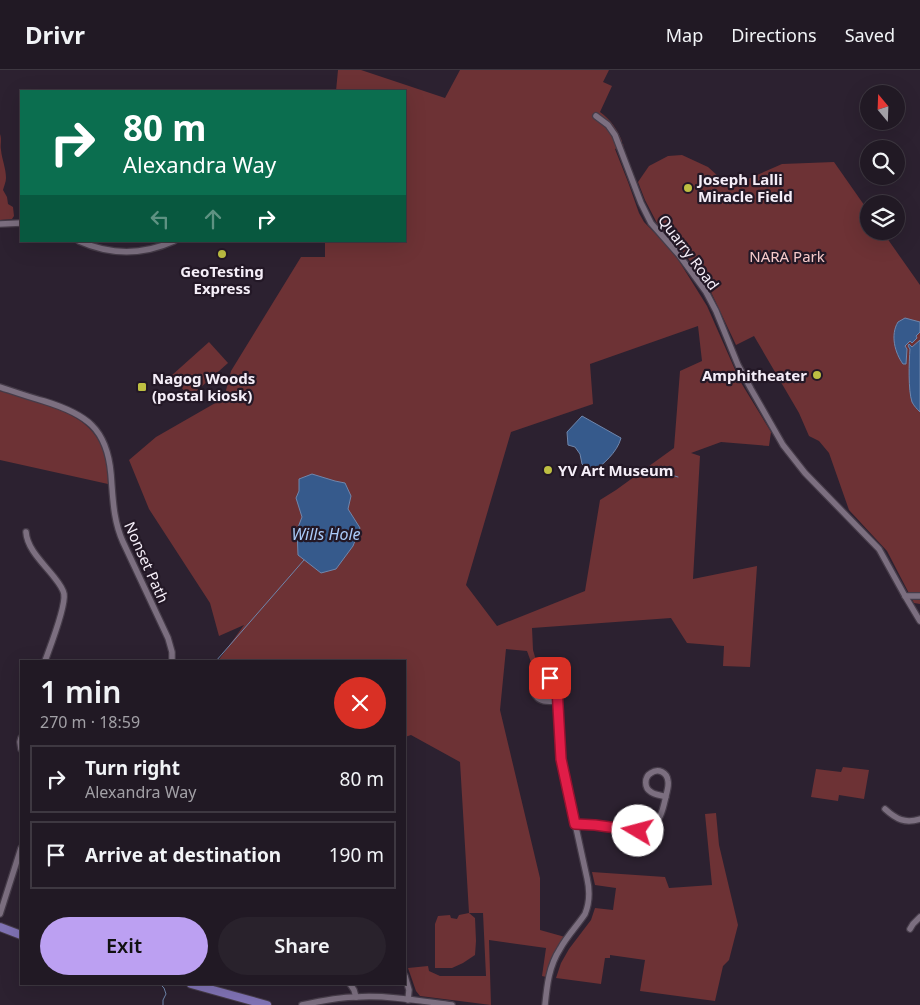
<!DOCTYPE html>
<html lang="en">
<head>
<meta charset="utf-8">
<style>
  body { margin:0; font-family:"Noto Sans",sans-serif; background:#29222c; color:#f1f3f6; height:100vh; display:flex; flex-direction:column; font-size:19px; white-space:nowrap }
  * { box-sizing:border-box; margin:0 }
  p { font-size:16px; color:#a2a0a6 }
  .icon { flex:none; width:28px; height:28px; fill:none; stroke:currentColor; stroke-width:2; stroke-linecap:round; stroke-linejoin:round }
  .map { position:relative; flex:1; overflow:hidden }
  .details { position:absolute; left:20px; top:590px; width:386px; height:325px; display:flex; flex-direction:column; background:#211924; border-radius:0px; box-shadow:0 5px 20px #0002,0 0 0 1px #3e3841 }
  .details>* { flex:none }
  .hud { position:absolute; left:20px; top:20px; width:386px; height:152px; border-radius:0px; box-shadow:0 5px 20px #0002,0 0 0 1px #3e3841; background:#0b6e4f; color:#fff; overflow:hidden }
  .needle { width:32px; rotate:341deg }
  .tools { position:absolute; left:860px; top:15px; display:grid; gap:10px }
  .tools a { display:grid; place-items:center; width:45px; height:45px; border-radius:50%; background:#211924; box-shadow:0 5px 20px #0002,0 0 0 1px #3e3841; font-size:25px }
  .pin { position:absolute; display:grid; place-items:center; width:42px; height:42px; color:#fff; margin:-21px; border-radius:10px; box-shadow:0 2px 8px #0006 }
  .me { position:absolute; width:55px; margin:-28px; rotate:278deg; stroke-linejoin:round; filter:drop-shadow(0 0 4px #0008) }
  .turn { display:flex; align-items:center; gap:18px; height:105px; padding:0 20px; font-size:22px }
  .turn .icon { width:65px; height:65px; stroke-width:2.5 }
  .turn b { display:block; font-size:35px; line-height:42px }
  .lanes { display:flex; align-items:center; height:48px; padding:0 20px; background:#0003; justify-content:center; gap:25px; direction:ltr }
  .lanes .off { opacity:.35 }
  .round { display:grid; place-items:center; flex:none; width:52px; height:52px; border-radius:26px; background:#29222c }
  .headline { display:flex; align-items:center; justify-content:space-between; height:85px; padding:0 20px }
  h1 { font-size:30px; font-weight:600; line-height:38px }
  .primary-button { display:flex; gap:10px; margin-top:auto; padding:10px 20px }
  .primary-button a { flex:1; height:58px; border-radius:30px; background:#bca0f2; color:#111; font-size:20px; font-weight:600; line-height:58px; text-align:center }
  .primary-button a+a { background:#29222c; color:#f1f3f6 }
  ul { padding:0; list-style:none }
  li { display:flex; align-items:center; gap:15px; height:68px; margin:0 10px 8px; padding:0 10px; border:2px solid #3e3841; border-radius:0px }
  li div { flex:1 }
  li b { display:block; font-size:19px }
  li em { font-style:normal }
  header { display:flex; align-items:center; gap:30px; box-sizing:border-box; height:70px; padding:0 25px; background:#211924; border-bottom:1px solid #3e3841 }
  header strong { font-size:24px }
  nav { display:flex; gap:28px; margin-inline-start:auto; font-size:18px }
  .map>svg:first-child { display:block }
  .green { fill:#6d3235; fill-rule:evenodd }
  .water { fill:#365a8c; stroke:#6f86ac }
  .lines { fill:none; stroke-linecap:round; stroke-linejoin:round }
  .stream { stroke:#6f86ac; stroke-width:1 }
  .minor-casing { stroke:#463c49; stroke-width:8 }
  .major-casing { stroke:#463c49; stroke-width:10 }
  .minor { stroke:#7c6f80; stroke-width:5.5 }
  .major { stroke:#8073b5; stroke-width:8 }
  .route-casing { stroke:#92132f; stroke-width:12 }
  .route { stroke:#e11d48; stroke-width:9 }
  .poi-dot { fill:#bebf42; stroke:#231826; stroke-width:2 }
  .labels { text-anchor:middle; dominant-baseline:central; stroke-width:4.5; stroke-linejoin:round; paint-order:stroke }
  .poi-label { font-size:15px; font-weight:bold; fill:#f5eef8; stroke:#231826; text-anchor:start }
  .street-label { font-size:15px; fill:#f5eef8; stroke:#231826 }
  .park-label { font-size:15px; fill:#f6caca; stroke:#231826 }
  .water-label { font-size:16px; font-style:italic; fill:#abcbf9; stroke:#231826 }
</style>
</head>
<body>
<header>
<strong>Drivr</strong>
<nav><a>Map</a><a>Directions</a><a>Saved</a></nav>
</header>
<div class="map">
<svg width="920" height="935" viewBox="0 0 920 935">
  <rect width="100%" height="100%" fill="#2c2130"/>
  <g class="green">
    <path d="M 338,0 L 361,0 L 445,28 L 460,0 L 609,0 L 603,12 L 612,16 L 600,42 C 611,50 617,59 622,71 L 622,74 L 624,75 L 615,79 L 628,112 L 639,143 L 644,152 L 674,183 L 707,236 L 740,311 L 771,362 L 769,376 L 721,372 L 691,383 L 700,386 L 693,509 L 757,496 L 750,597 L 723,596 L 724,576 L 687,573 L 671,548 L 532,558 L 533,580 L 540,604 L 536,606 L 527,581 L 506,579 L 500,640 L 540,808 L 540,860 L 565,867 L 546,907 L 542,906 L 546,878 L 489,870 L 491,935 L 420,926 L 416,921 L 408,898 L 428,896 L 429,901 L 440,906 L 486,906 L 483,843 L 469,843 L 475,848 L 476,871 L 475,885 L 463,893 L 452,898 L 435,898 L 435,854 L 438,846 L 450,845 L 451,848 L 457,849 L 459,845 L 469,843 L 460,692 L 411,665 L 405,667 L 405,591 L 218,591 L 244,555 L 219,566 L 210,533 L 149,439 L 129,390 L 156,367 L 224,328 L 231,301 L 301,187 L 325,187 L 325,171 L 405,171 L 405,21 L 336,21 ZM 698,256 L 702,291 L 680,301 L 674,378 L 616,420 L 600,430 L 585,521 L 497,556 L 466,515 L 511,362 L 593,334 L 590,294 Z"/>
    <path d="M 0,64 C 2,69 0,75 1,80 C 2,90 6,98 6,108 C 6,112 4,116 3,120 L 7,127 L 8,134 L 13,137 L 14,146 L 12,149 L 0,150 Z"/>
    <path d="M 682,85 L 708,97 L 730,117 L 782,94 L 834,92 L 869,142 L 869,161 L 882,161 L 920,215 L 920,534 L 914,533 L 887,481 L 849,440 L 829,383 L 819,371 L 809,366 L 799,343 L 754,266 L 736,275 L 711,222 L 685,184 L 658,155 L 645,130 L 638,112 L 649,96 L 668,86 Z"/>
    <path d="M 209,272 L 228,293 L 190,327 L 171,306 Z"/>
    <path d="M 0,321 C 35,332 90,340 103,380 C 107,391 108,402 108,414 L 0,390 Z"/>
    <path d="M 843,697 L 869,700 L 864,729 L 839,725 L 838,731 L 811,727 L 816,699 L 841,702 Z"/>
    <path d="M 716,743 L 719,775 L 738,855 L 729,890 L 723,896 L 715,931 L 640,921 L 645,890 L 610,885 L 610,888 L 605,888 L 601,914 L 556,908 L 561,893 L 569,879 L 591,850 L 595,838 L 613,840 L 616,818 L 595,815 L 592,802 L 665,807 L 669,818 L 712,815 L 705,744 Z"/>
  </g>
  <g class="water">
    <path d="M 905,248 L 920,252 L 920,262 L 916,266 L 917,268 L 912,273 L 910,271 L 905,276 L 907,279 L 906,294 L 903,294 C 895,283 890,265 898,252 Z"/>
    <path d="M 920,270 L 920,342 C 917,339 914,336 912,332 C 908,320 909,292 910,279 L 908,276 L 909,274 L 912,277 Z"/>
    <path d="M 582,346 L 621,368 C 617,383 603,394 592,403 L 582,394 L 580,384 L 575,377 L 568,375 L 567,362 Z"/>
    <path d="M 312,404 L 335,411 L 345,413 L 351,426 L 348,439 L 360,458 L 353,476 L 336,499 L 321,503 L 298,485 L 297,460 L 302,447 L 296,428 L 299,421 L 299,409 Z"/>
  </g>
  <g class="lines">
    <g class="stream">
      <path d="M 665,403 L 678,407"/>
      <path d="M 216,591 L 304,490"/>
      <path d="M 160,914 L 164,918 L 166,924 L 163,930 L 163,935"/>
    </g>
    <defs>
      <g id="minor">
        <path d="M 596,46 L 608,55 L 615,65 L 641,133 L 651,153 L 679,185 L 706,222 L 716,241 L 738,295 L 751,319 L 783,375 L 805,403 L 879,479 L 905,526 L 920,551"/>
        <path d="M 0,154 L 21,153"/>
        <path d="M 79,171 C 110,185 143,185 174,171"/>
        <path d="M 0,317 C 15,322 29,327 44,331 C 86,344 107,358 111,404 C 113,428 113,450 123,472 L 168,568 L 172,582 L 172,591"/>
        <path d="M 26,462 C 27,479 44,494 54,507 C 58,512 63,518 64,524 C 66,537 50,577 45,591"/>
        <path d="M 905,526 L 920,526"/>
        <path d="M 21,668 L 20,672 L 21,679"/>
        <path d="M 885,739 C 896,749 905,754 920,749"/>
        <path d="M 575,754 C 581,754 588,754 594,755 C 608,756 635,765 648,759 C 661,752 663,739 666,726 C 667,721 669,716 668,711 C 667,702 658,698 651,703 C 644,707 644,718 651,722 C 655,725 661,725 666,727"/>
        <path d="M 0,844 L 21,778"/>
        <path d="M 910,859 L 913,854 L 920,847"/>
        <path d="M 405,906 L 409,920 L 408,930"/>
        <path d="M 350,914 L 354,920 L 356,927"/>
        <path d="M 302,935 C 320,931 338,927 356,927 C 388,925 421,931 452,935"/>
        <path d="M 545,935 C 547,915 549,896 560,879 C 567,866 577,856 585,844 C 590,832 590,821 587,808 L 561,689 C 558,671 558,652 558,634 C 557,628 559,620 556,614 C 553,608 545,606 539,609 C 533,613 532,621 536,626 C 541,633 550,631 558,631"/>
      </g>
      <g id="major">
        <path d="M 0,857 L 21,865"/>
        <path d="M 191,914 L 267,935"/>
      </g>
    </defs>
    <use href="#minor" class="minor-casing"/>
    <use href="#major" class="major-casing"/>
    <use href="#minor" class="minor"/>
    <use href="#major" class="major"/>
  </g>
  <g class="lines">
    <defs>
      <path id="route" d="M 550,608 L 556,614 L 557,618 L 561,689 L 575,754 L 595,755 L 638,761"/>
    </defs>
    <use href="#route" class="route-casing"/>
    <use href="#route" class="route"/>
  </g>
  <g class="poi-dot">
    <circle cx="688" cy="118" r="5"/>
    <circle cx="222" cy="184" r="5"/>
    <circle cx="817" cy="305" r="5"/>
    <rect x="137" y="312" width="10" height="10" rx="2.5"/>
    <circle cx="548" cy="400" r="5"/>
  </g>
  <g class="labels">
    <g class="poi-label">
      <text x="698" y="109">Joseph Lalli<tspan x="698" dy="17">Miracle Field</tspan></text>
      <text x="222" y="201" text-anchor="middle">GeoTesting<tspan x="222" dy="17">Express</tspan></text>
      <text x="807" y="305" text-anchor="end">Amphitheater</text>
      <text x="152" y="308">Nagog Woods<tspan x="152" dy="17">(postal kiosk)</tspan></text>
      <text x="558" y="400">YV Art Museum</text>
    </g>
    <g class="street-label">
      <text transform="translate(689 182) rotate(53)">Quarry Road</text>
      <text transform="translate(147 492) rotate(66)">Nonset Path</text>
    </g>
    <g class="park-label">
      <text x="787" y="186">NARA Park</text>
    </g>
    <g class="water-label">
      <text x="326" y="464">Wills Hole</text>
    </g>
  </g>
</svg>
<div class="tools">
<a><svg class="needle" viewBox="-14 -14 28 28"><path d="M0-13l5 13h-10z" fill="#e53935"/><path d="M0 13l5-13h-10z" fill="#a2a0a6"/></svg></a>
<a><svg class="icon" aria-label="search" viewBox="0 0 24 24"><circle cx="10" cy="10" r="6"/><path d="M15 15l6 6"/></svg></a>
<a><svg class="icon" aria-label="layers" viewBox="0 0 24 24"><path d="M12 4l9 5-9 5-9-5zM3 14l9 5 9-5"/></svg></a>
</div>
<div class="pin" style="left:550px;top:608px;background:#d93025"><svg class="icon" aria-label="arrive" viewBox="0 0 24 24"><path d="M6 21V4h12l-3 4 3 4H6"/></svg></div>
<svg class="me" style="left:638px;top:761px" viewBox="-20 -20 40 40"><circle r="19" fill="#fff"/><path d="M0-13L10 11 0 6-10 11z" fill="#e11d48"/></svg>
<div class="hud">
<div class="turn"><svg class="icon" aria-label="right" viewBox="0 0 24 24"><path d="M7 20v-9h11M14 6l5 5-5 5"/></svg><div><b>80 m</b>Alexandra Way</div></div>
<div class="lanes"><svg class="icon off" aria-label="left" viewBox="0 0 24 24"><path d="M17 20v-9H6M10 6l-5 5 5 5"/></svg><svg class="icon off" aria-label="ahead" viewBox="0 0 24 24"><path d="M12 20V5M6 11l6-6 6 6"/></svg><svg class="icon" aria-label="right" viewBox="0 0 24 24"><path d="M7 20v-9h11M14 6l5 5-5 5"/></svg></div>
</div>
<section class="details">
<div class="headline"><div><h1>1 min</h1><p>270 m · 18:59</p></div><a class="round" style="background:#d93025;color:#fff"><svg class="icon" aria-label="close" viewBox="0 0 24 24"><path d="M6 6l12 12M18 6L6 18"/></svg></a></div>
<ul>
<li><svg class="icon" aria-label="right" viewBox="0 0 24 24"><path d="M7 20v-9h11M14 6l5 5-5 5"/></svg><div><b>Turn right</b><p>Alexandra Way</p></div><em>80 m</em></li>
<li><svg class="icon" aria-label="arrive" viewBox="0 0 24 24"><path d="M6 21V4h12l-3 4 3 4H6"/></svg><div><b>Arrive at destination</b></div><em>190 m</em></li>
</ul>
<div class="primary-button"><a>Exit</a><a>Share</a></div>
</section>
</div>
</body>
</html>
